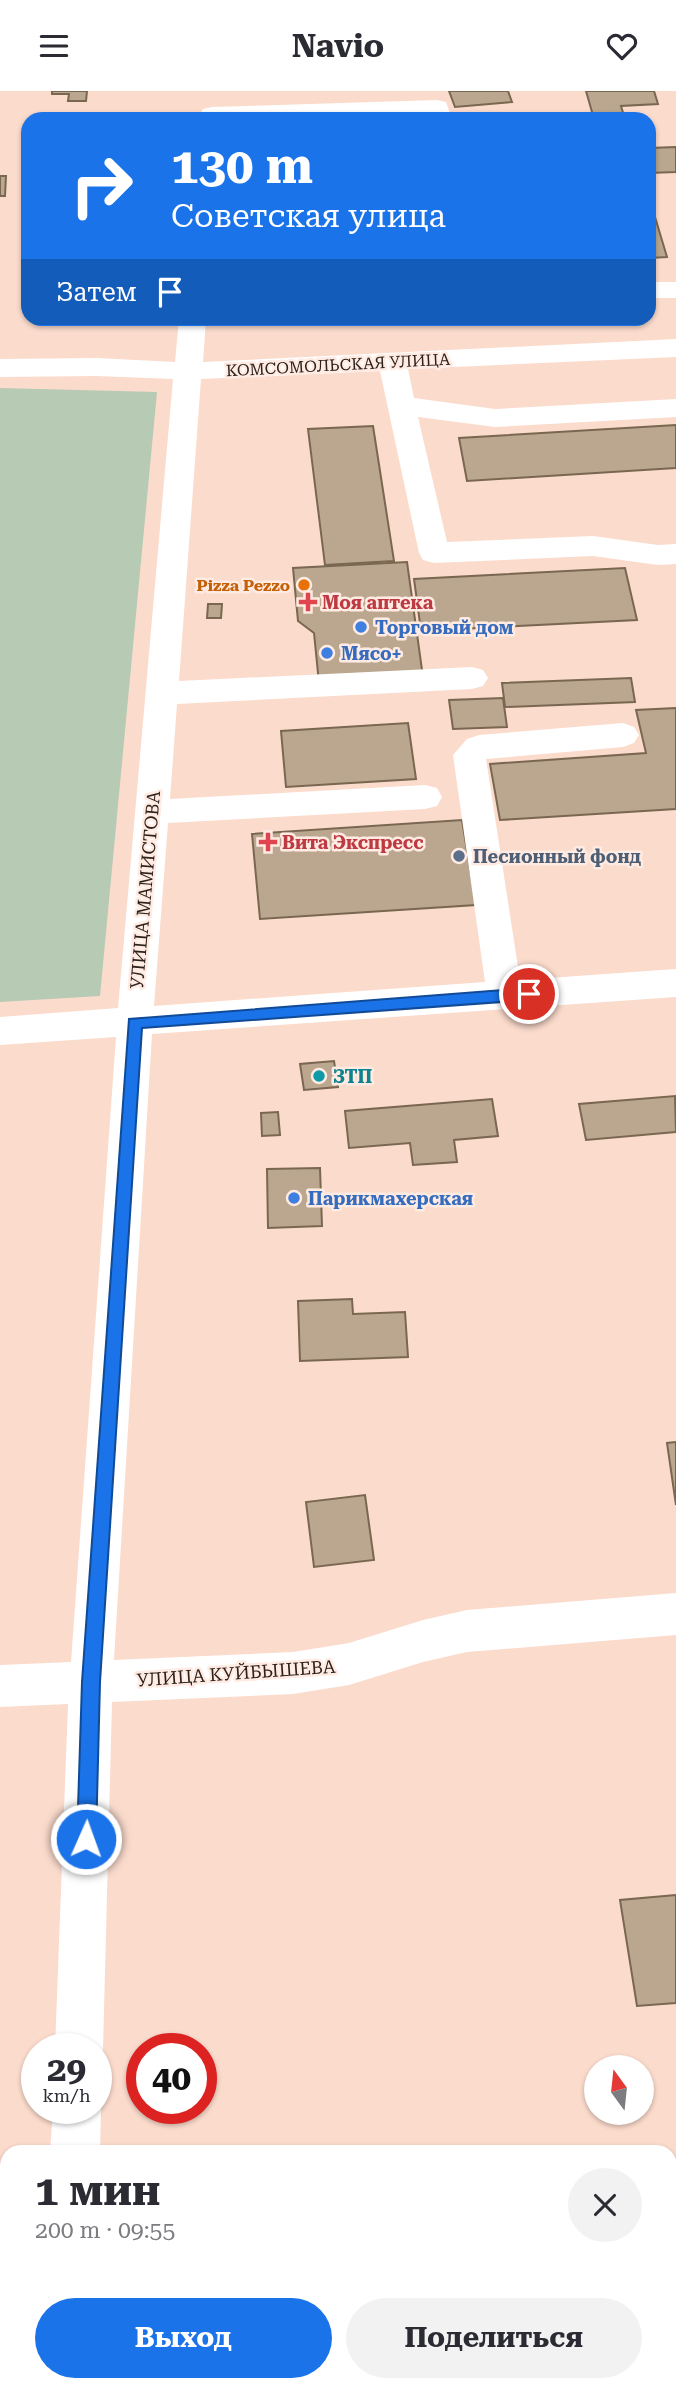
<!DOCTYPE html>
<html lang="ru">
<head>
<meta charset="utf-8">
<style>
  body { margin:0; font-family:"Roboto Serif",serif; background:#f2f2f3; color:#2b2b33; height:100vh; display:flex; flex-direction:column; font-size:26px; white-space:nowrap }
  * { box-sizing:border-box; margin:0 }
  p { font-size:23px; color:#7c7c81 }
  .icon { flex:none; width:38px; height:38px; fill:none; stroke:currentColor; stroke-width:2; stroke-linecap:round; stroke-linejoin:round }
  .map { position:relative; flex:1; overflow:hidden }
  .panel { position:absolute; left:0px; top:2054px; width:677px; height:247px; display:flex; flex-direction:column; background:#fff; border-radius:21px 21px 0 0; box-shadow:0 2px 5px #0004 }
  .panel>* { flex:none }
  .guide { position:absolute; left:21px; top:21px; width:635px; height:214px; border-radius:21px; box-shadow:0 2px 5px #0004; background:#1a73e8; color:#fff; overflow:hidden }
  .needle { width:46px; rotate:345deg }
  .tools { position:absolute; left:584px; top:1964px; display:grid; gap:14px }
  .tools a { display:grid; place-items:center; width:70px; height:70px; border-radius:50%; background:#fff; box-shadow:0 2px 5px #0004; font-size:35px }
  .speed { position:absolute; left:21px; top:1942px; display:flex; gap:14px; font-size:35px; font-weight:700; text-align:center }
  .speed>* { display:grid; place-content:center; width:91px; height:91px; border-radius:50%; background:#fff; box-shadow:0 2px 5px #0004; line-height:1 }
  .speed small { font-size:18px; font-weight:400 }
  .speed .limit { border:10px solid #d22; background:#fff; color:#111 }
  .pin { position:absolute; display:grid; place-items:center; width:60px; height:60px; color:#fff; margin:-30px; border:4px solid #fff; border-radius:50%; box-shadow:0 2px 7px #0007 }
  .me { position:absolute; width:77px; margin:-38px; rotate:2deg; stroke-linejoin:round; filter:drop-shadow(0 0 5px #0008) }
  .turn { display:flex; align-items:center; gap:24px; height:147px; padding:0 35px; font-size:32px }
  .turn .icon { width:91px; height:91px; stroke-width:2.5 }
  .turn b { display:block; font-size:49px; line-height:60px }
  .then { display:flex; align-items:center; height:66px; padding:0 35px; background:#0003; gap:14px; font-size:26px }
  .round { display:grid; place-items:center; flex:none; width:74px; height:74px; border-radius:37px; background:#f2f2f3 }
  .head { display:flex; align-items:center; justify-content:space-between; height:119px; padding:0 35px }
  h1 { font-size:42px; font-weight:700; line-height:52px }
  .action { display:flex; gap:14px; margin-top:auto; padding:14px 35px }
  .action a { flex:1; height:80px; border-radius:42px; background:#1a73e8; color:#fff; font-size:28px; font-weight:700; line-height:80px; text-align:center }
  .action a+a { background:#f2f2f3; color:#2b2b33 }
  header { display:flex; justify-content:space-between; align-items:center; height:91px; padding:0 35px; background:#fff; font-size:32px; font-weight:700 }
  .map>svg:first-child { display:block }
  .green { fill:#b7cab4 }
  .building { fill:#bba78f; stroke:#796751; stroke-width:2 }
  .lines { fill:none; stroke-linecap:round; stroke-linejoin:round }
  .minor { fill:#fff; fill-rule:evenodd }
  .route { fill:#1a73e8; stroke:#114b97; stroke-width:2 }
  .food-dot { fill:#e8710a; stroke:#ffebe2; stroke-width:2.5 }
  .health-dot { fill:#e0444e; stroke:#ffebe2; stroke-width:2.5 }
  .shop-dot { fill:#3f7fe0; stroke:#ffebe2; stroke-width:2.5 }
  .service-dot { fill:#5c6f8a; stroke:#ffebe2; stroke-width:2.5 }
  .culture-dot { fill:#0f9aa8; stroke:#ffebe2; stroke-width:2.5 }
  .labels { text-anchor:middle; dominant-baseline:central; stroke-width:5; stroke-linejoin:round; paint-order:stroke }
  .far-street-label { font-size:16px; fill:#2c211b; stroke:#ffebe2 }
  .far-food-label { font-size:16px; font-weight:bold; fill:#c56008; stroke:#ffebe2; text-anchor:end }
  .health-label { font-size:18px; font-weight:bold; fill:#be3a42; stroke:#ffebe2; text-anchor:start }
  .shop-label { font-size:18px; font-weight:bold; fill:#366cbe; stroke:#ffebe2; text-anchor:start }
  .service-label { font-size:18px; font-weight:bold; fill:#4e5e75; stroke:#ffebe2; text-anchor:start }
  .street-label { font-size:18px; fill:#2c211b; stroke:#ffebe2 }
  .culture-label { font-size:18px; font-weight:bold; fill:#0d838f; stroke:#ffebe2; text-anchor:start }
</style>
</head>
<body>
<header><svg class="icon" aria-label="menu" viewBox="0 0 24 24"><path d="M4 6h16M4 12h16M4 18h16"/></svg>Navio<svg class="icon" aria-label="heart" viewBox="0 0 24 24"><path d="M12 20l-8-8c-3-5 5-10 8-4 3-6 11-1 8 4z"/></svg></header>
<div class="map">
<svg width="676" height="2301" viewBox="0 0 676 2301">
  <rect width="100%" height="100%" fill="#fbdbcc"/>
  <path class="green" d="M 0,297 L 157,301 L 100,905 L 0,911 Z"/>
  <g class="building">
    <path d="M 52,0 L 87,0 L 86,10 L 68,10 L 69,3 L 52,3 Z"/>
    <path d="M 449,0 L 508,0 L 512,11 L 455,16 Z"/>
    <path d="M 586,0 L 654,0 L 658,13 L 621,15 L 625,28 L 594,28 Z"/>
    <path d="M 676,56 L 676,81 L 649,82 L 649,57 Z"/>
    <path d="M 0,85 L 6,85 L 5,105 L 0,105 Z"/>
    <path d="M 649,106 L 667,166 L 649,167 Z"/>
    <path d="M 676,334 L 676,377 L 467,390 L 459,347 Z"/>
    <path d="M 373,335 L 394,470 L 325,474 L 308,338 Z"/>
    <path d="M 407,471 L 423,586 L 319,592 L 314,542 L 298,530 L 293,477 Z"/>
    <path d="M 625,477 L 637,529 L 421,540 L 414,488 Z"/>
    <path d="M 208,513 L 222,513 L 221,527 L 207,527 Z"/>
    <path d="M 631,587 L 635,611 L 505,616 L 502,592 Z"/>
    <path d="M 503,607 L 507,636 L 453,638 L 449,609 Z"/>
    <path d="M 676,617 L 676,718 L 500,729 L 490,673 L 646,662 L 636,619 Z"/>
    <path d="M 408,632 L 416,688 L 286,696 L 281,640 Z"/>
    <path d="M 462,729 L 476,814 L 260,828 L 252,743 Z"/>
    <path d="M 334,970 L 338,996 L 304,999 L 300,973 Z"/>
    <path d="M 675,1005 L 676,1041 L 586,1049 L 579,1013 Z"/>
    <path d="M 492,1008 L 498,1045 L 454,1049 L 457,1071 L 413,1074 L 410,1052 L 349,1057 L 345,1020 Z"/>
    <path d="M 278,1021 L 280,1044 L 262,1045 L 261,1022 Z"/>
    <path d="M 320,1077 L 322,1135 L 268,1137 L 267,1078 Z"/>
    <path d="M 352,1208 L 353,1223 L 405,1221 L 408,1266 L 300,1270 L 298,1210 Z"/>
    <path d="M 676,1351 L 676,1414 L 667,1352 Z"/>
    <path d="M 365,1404 L 374,1469 L 314,1476 L 306,1411 Z"/>
    <path d="M 676,1804 L 676,1912 L 637,1915 L 620,1809 Z"/>
  </g>
  <g class="lines">
    <g class="minor">
      <path d="M 437,9 L 446,11 L 452,28 L 426,28 L 426,24 L 203,28 L 200,23 L 203,18 L 212,16 Z"/>
      <rect x="649" y="191" width="27" height="16"/>
      <path d="M 179,228 L 206,228 L 203,271 L 676,248 L 676,266 L 408,278 L 414,307 L 495,318 L 676,308 L 676,326 L 495,336 L 418,326 L 447,451 L 593,445 L 658,454 L 676,453 L 676,473 L 658,474 L 593,465 L 434,472 L 423,469 L 419,462 L 380,280 L 201,288 L 179,590 L 472,576 L 483,579 L 488,587 L 483,595 L 472,598 L 177,613 L 170,708 L 425,694 L 437,697 L 442,706 L 437,715 L 425,718 L 168,732 L 154,915 L 485,891 L 453,664 L 467,648 L 479,644 L 623,632 L 634,636 L 639,644 L 634,652 L 623,656 L 486,668 L 520,889 L 676,878 L 676,906 L 152,943 L 114,1569 L 293,1561 L 349,1552 L 423,1529 L 467,1519 L 676,1502 L 676,1544 L 467,1561 L 423,1571 L 349,1594 L 293,1603 L 112,1611 L 103,1958 L 96,1975 L 96,1958 L 55,1958 L 68,1613 L 0,1616 L 0,1574 L 71,1571 L 116,946 L 0,954 L 0,926 L 118,917 L 173,288 L 97,285 L 0,286 L 0,268 L 97,267 L 175,271 Z"/>
      <path d="M 96,2005 L 101,2018 L 100,2062 L 50,2062 L 53,2018 L 96,2018 Z"/>
      <path d="M 42,2294 L 94,2294 L 93,2301 L 41,2301 Z"/>
    </g>
  </g>
  <path class="route" d="M 529,897 L 537,903 L 529,909 L 142,937 L 100,1591 L 96,1748 L 93,1755 L 86,1758 L 79,1755 L 77,1748 L 82,1591 L 129,928 Z"/>
  <circle class="food-dot" cx="304" cy="494" r="7"/>
  <g class="health-dot">
    <path d="M304.5 500.5h7v7h7v7h-7v7h-7v-7h-7v-7h7z"/>
    <path d="M264.5 740.5h7v7h7v7h-7v7h-7v-7h-7v-7h7z"/>
  </g>
  <g class="shop-dot">
    <circle cx="361" cy="536" r="7"/>
    <circle cx="327" cy="562" r="7"/>
    <circle cx="294" cy="1107" r="7"/>
  </g>
  <circle class="service-dot" cx="459" cy="765" r="7"/>
  <circle class="culture-dot" cx="319" cy="985" r="7"/>
  <g class="labels">
    <g class="far-street-label">
      <text transform="translate(338 274) rotate(-3)">КОМСОМОЛЬСКАЯ УЛИЦА</text>
    </g>
    <g class="far-food-label">
      <text x="290" y="494">Pizza Pezzo</text>
    </g>
    <g class="health-label">
      <text x="322" y="511">Моя аптека</text>
      <text x="282" y="751">Вита Экспресс</text>
    </g>
    <g class="shop-label">
      <text x="375" y="536">Торговый дом</text>
      <text x="341" y="562">Мясо+</text>
      <text x="308" y="1107">Парикмахерская</text>
    </g>
    <g class="service-label">
      <text x="473" y="765">Песионный фонд</text>
    </g>
    <g class="street-label">
      <text transform="translate(145 799) rotate(-85)">УЛИЦА МАМИСТОВА</text>
      <text transform="translate(236 1582) rotate(-4)">УЛИЦА КУЙБЫШЕВА</text>
    </g>
    <g class="culture-label">
      <text x="333" y="985">ЗТП</text>
    </g>
  </g>
</svg>
<div class="tools">
<a><svg class="needle" viewBox="-14 -14 28 28"><path d="M0-13l5 13h-10z" fill="#e53935"/><path d="M0 13l5-13h-10z" fill="#7c7c81"/></svg></a>
</div>
<div class="speed"><div>29<small>km/h</small></div><div class="limit">40</div></div>
<div class="pin" style="left:529px;top:903px;background:#d93025"><svg class="icon" aria-label="arrive" viewBox="0 0 24 24"><path d="M6 21V4h12l-3 4 3 4H6"/></svg></div>
<svg class="me" style="left:86px;top:1748px" viewBox="-20 -20 40 40"><circle r="17" fill="#1a73e8" stroke="#fff" stroke-width="3"/><path d="M0-11L8 9 0 5-8 9z" fill="#fff"/></svg>
<div class="guide">
<div class="turn"><svg class="icon" aria-label="right" viewBox="0 0 24 24"><path d="M7 20v-9h11M14 6l5 5-5 5"/></svg><div><b>130 m</b>Советская улица</div></div>
<div class="then">Затем<svg class="icon" aria-label="arrive" viewBox="0 0 24 24"><path d="M6 21V4h12l-3 4 3 4H6"/></svg></div>
</div>
<section class="panel">
<div class="head"><div><h1>1 мин</h1><p>200 m · 09:55</p></div><a class="round"><svg class="icon" aria-label="close" viewBox="0 0 24 24"><path d="M6 6l12 12M18 6L6 18"/></svg></a></div>
<div class="action"><a>Выход</a><a>Поделиться</a></div>
</section>
</div>
</body>
</html>
